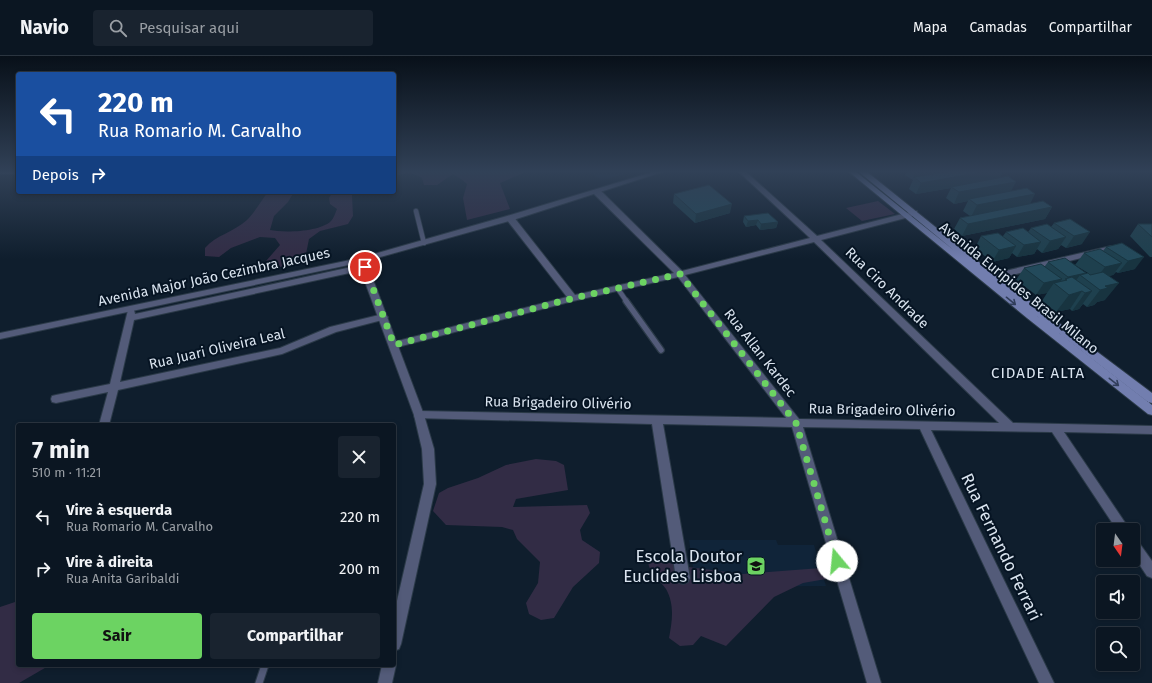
<!DOCTYPE html>
<html lang="pt">
<head>
<meta charset="utf-8">
<style>
  body { margin:0; font-family:"Fira Sans",sans-serif; background:#19232f; color:#f1f3f6; height:100vh; display:flex; flex-direction:column; font-size:15px; white-space:nowrap }
  * { box-sizing:border-box; margin:0 }
  p { font-size:13px; color:#9a9fa5 }
  .icon { flex:none; width:22px; height:22px; fill:none; stroke:currentColor; stroke-width:2; stroke-linecap:round; stroke-linejoin:round }
  .map { position:relative; flex:1; overflow:hidden }
  .drawer { position:absolute; left:16px; top:367px; width:380px; height:244px; display:flex; flex-direction:column; background:#0b1622; border-radius:4px; box-shadow:0 2px 6px #0003,0 0 0 1px #2b3540 }
  .drawer>* { flex:none }
  .top-card { position:absolute; left:16px; top:16px; width:380px; height:122px; border-radius:4px; box-shadow:0 2px 6px #0003,0 0 0 1px #2b3540; background:#1a4fa0; color:#fff; overflow:hidden }
  .needle { width:26px; rotate:166deg }
  .controls { position:absolute; left:1096px; top:467px; display:grid; gap:8px }
  .controls a { display:grid; place-items:center; width:44px; height:44px; border-radius:4px; background:#0b1622; box-shadow:0 2px 6px #0003,0 0 0 1px #2b3540; font-size:20px }
  .pin { position:absolute; display:grid; place-items:center; width:34px; height:34px; color:#fff; margin:-17px; border:2px solid #fff; border-radius:50%; box-shadow:0 1px 4px #0007 }
  .me { position:absolute; width:44px; margin:-22px; rotate:343deg; stroke-linejoin:round; filter:drop-shadow(0 0 3px #0008) }
  .turn { display:flex; align-items:center; gap:14px; height:84px; padding:0 16px; font-size:18px }
  .turn .icon { width:52px; height:52px; stroke-width:2.5 }
  .turn b { display:block; font-size:28px; line-height:34px }
  .then { display:flex; align-items:center; height:38px; padding:0 16px; background:#0003; gap:8px; font-size:15px }
  .round { display:grid; place-items:center; flex:none; width:42px; height:42px; border-radius:4px; background:#19232f }
  .overview { display:flex; align-items:center; justify-content:space-between; height:68px; padding:0 16px }
  h1 { font-size:24px; font-weight:700; line-height:30px }
  .primary-button { display:flex; gap:8px; margin-top:auto; padding:8px 16px }
  .primary-button a { flex:1; height:46px; border-radius:4px; background:#6cd362; color:#111; font-size:16px; font-weight:700; line-height:46px; text-align:center }
  .primary-button a+a { background:#19232f; color:#f1f3f6 }
  ul { padding:0; list-style:none }
  li { display:flex; align-items:center; gap:12px; height:52px; padding:0 16px }
  li div { flex:1 }
  li b { display:block; font-size:15px }
  li em { font-style:normal }
  header { display:flex; align-items:center; gap:24px; box-sizing:border-box; height:56px; padding:0 20px; background:#0b1622; border-bottom:1px solid #2b3540 }
  header strong { font-size:19px }
  nav { display:flex; gap:22px; margin-inline-start:auto; font-size:14px }
  .search { width:280px; height:36px; background:#19232f; display:flex; align-items:center; gap:10px; box-sizing:border-box; padding:0 14px; border-radius:4px; color:#9a9fa5; font-size:15px }
  .map>svg:first-child { display:block }
  .built { fill:#102439 }
  .green { fill:#322c45 }
  .lines { fill:none; stroke-linecap:round; stroke-linejoin:round }
  .service-far2-casing { stroke:#2b3a48; stroke-width:6 }
  .service-far1-casing { stroke:#2b3a48; stroke-width:8 }
  .service-casing { stroke:#2b3a48; stroke-width:9 }
  .minor-casing { stroke:#2b3a48; stroke-width:2 }
  .tertiary-casing { stroke:#2b3a48; stroke-width:2 }
  .secondary-casing { stroke:#2b3a48; stroke-width:2 }
  .service-far2 { stroke:#535b79; stroke-width:4.5 }
  .service-far1 { stroke:#535b79; stroke-width:5.5 }
  .service { stroke:#535b79; stroke-width:7 }
  .minor { fill:#535b79; fill-rule:evenodd }
  .tertiary { fill:#535b79; fill-rule:evenodd }
  .secondary { fill:#727eaf; fill-rule:evenodd }
  .wall { fill:#1e404e }
  .shaded-wall { fill:#183440 }
  .building { fill:#234a5b; stroke:#183440 }
  .oneway { stroke:#313e5b }
  .route { stroke:#6cd362; stroke-width:7; stroke-dasharray:0 12.6 }
  .labels { text-anchor:middle; dominant-baseline:central; stroke-width:4; stroke-linejoin:round; paint-order:stroke }
  .street-label { font-size:14px; fill:#dae4ef; stroke:#061423 }
  .neighbourhood-label { font-size:15px; letter-spacing:1px; fill:#dae4ef; stroke:#061423 }
  .near-street-label { font-size:17px; fill:#dae4ef; stroke:#061423 }
  .near-poi-label { font-size:17px; fill:#dae4ef; stroke:#061423; text-anchor:end }
</style>
</head>
<body>
<header>
<strong>Navio</strong>
<div class="search"><svg class="icon" aria-label="search" viewBox="0 0 24 24"><circle cx="10" cy="10" r="6"/><path d="M15 15l6 6"/></svg>Pesquisar aqui</div>
<nav><a>Mapa</a><a>Camadas</a><a>Compartilhar</a></nav>
</header>
<div class="map">
<svg width="1152" height="627" viewBox="0 0 1152 627">
  <rect width="100%" height="100%" fill="#0f1e2d"/>
  <g class="built">
    <path d="M 587,115 L 637,115 L 602,124 Z"/>
    <path d="M 689,484 L 776,484 L 778,489 L 814,489 L 826,530 L 696,531 Z"/>
  </g>
  <g class="green">
    <path d="M 394,115 L 528,115 L 500,127 L 510,153 L 467,164 L 463,142 L 467,128 L 461,123 L 453,118 L 437,129 L 424,129 L 422,122 C 412,116 404,116 394,121 Z"/>
    <path d="M 268,136 L 294,136 L 288,146 L 274,160 L 270,174 C 284,177 320,176 331,165 C 334,162 335,157 337,153 L 330,148 L 329,142 L 333,136 L 357,136 L 352,139 L 353,160 L 348,168 L 320,175 L 309,183 L 304,208 L 272,212 L 266,205 L 280,189 L 275,182 L 260,181 L 231,192 L 219,201 L 205,200 L 205,192 C 216,179 234,176 247,164 C 255,156 261,145 268,136 Z"/>
    <path d="M 878,145 L 895,158 L 862,165 L 846,152 Z"/>
    <path d="M 536,403 L 556,405 L 564,409 L 568,434 L 516,443 L 513,451 L 587,449 L 590,457 L 580,474 L 582,484 L 600,496 L 599,507 L 573,531 L 554,562 L 541,564 L 529,558 L 526,547 L 538,527 L 540,506 L 517,483 L 513,474 L 502,471 L 446,469 L 433,455 L 439,437 L 448,432 L 478,422 L 506,409 Z"/>
    <path d="M 658,504 L 681,510 L 743,518 L 821,512 L 826,523 L 803,527 L 774,541 L 726,590 L 701,580 L 693,589 L 680,590 L 669,582 C 672,566 675,549 666,533 C 659,523 649,518 648,505 Z"/>
    <path d="M 18,545 L 18,609 L 50,609 L 19,627 L 0,627 L 0,551 Z"/>
  </g>
  <g class="lines">
    <defs>
      <g id="service-far2">
        <path d="M 416,155 L 424,187"/>
        <path d="M 618,233 L 627,246"/>
      </g>
      <path id="service-far1" d="M 626,245 L 661,294"/>
      <path id="service" d="M 259,627 L 265,609"/>
      <g id="minor">
        <rect x="0" y="115" width="18" height="3"/>
        <path d="M 738,115 L 745,115 L 817,180 L 914,155 L 917,155 L 917,159 L 821,184 L 1013,367 L 1152,370 L 1152,378 L 1064,376 L 1130,474 L 1117,474 L 1052,376 L 931,374 L 1054,627 L 1039,627 L 920,373 L 803,371 L 881,627 L 867,627 L 792,371 L 663,368 L 690,522 L 688,526 L 683,528 L 678,526 L 676,522 L 652,368 L 415,362 L 414,359 L 415,356 L 419,355 L 786,362 L 678,221 L 573,245 L 394,292 L 389,289 L 394,286 L 567,241 L 507,164 L 507,160 L 513,160 L 575,239 L 674,217 L 594,138 L 594,134 L 600,134 L 682,215 L 810,182 ZM 814,186 L 999,367 L 799,363 L 685,219 Z"/>
        <path d="M 1111,190 L 1115,192 L 1114,194 L 992,224 L 988,221 L 992,218 Z"/>
        <path d="M 365,208 L 368,209 L 369,211 L 368,213 L 134,264 L 120,326 L 280,292 L 330,271 L 383,258 L 388,261 L 386,263 L 336,276 L 282,298 L 118,334 L 109,369 L 99,369 L 108,336 L 56,347 L 52,346 L 51,343 L 52,340 L 56,339 L 110,328 L 128,254 L 134,254 L 135,258 Z"/>
        <path d="M 1133,482 L 1137,484 L 1152,505 L 1152,522 L 1147,520 L 1133,499 Z"/>
      </g>
      <g id="tertiary">
        <path d="M 656,115 L 665,115 L 513,164 L 366,205 L 424,359 L 434,393 L 436,428 L 401,588 L 399,593 L 394,595 L 394,558 L 424,428 L 422,393 L 414,359 L 358,207 L 0,283 L 0,277 L 360,202 L 507,160 Z"/>
        <path d="M 394,604 L 396,609 L 392,627 L 378,627 L 382,609 L 394,609 Z"/>
      </g>
      <path id="secondary" d="M 848,115 L 855,115 L 956,196 L 859,116 L 866,115 L 995,219 L 1152,337 L 1152,347 L 1148,346 L 1007,237 L 1152,349 L 1152,359 L 1148,358 L 1027,262 Z"/>
    </defs>
    <use href="#service-far2" class="service-far2-casing"/>
    <use href="#service-far1" class="service-far1-casing"/>
    <use href="#service" class="service-casing"/>
    <use href="#minor" class="minor-casing"/>
    <use href="#tertiary" class="tertiary-casing"/>
    <use href="#secondary" class="secondary-casing"/>
    <use href="#service-far2" class="service-far2"/>
    <use href="#service-far1" class="service-far1"/>
    <use href="#service" class="service"/>
    <use href="#minor" class="minor"/>
    <use href="#tertiary" class="tertiary"/>
    <use href="#secondary" class="secondary"/>
  </g>
  <g class="wall">
    <path d="M 907,115 L 944,115 L 944,116 L 949,115 L 948,115 L 1003,115 L 1000,122 L 1011,135 L 1030,148 L 1052,151 L 1045,163 L 962,180 L 954,173 L 960,162 L 970,160 L 963,155 L 968,145 L 954,148 L 946,142 L 951,132 L 916,138 L 909,133 L 913,124 L 905,119 Z"/>
    <path d="M 674,138 L 730,157 L 695,167 L 673,147 Z"/>
    <path d="M 744,160 L 778,166 L 776,172 L 760,174 L 756,169 L 746,171 L 743,166 Z"/>
    <path d="M 1070,163 L 1082,188 L 1066,192 L 1061,189 L 1058,193 L 1042,197 L 1037,193 L 1034,198 L 1017,201 L 1012,197 L 1009,202 L 992,206 L 975,192 L 981,180 L 1003,180 L 1006,176 L 1028,176 L 1031,172 L 1051,171 L 1054,167 Z"/>
    <path d="M 1138,168 L 1152,168 L 1152,201 L 1150,201 L 1130,180 Z"/>
    <path d="M 1122,187 L 1135,213 L 1118,217 L 1116,216 L 1113,219 L 1109,220 L 1105,244 L 1097,246 L 1094,249 L 1087,251 L 1083,248 L 1079,253 L 1072,255 L 1070,253 L 1056,256 L 1042,245 L 1047,237 L 1036,239 L 1016,224 L 1024,212 L 1045,210 L 1048,206 L 1086,217 L 1085,218 L 1088,217 L 1075,209 L 1084,197 L 1103,195 L 1106,191 Z"/>
  </g>
  <g class="shaded-wall">
    <path d="M 916,115 L 944,115 L 942,118 L 914,121 L 912,124 Z"/>
    <path d="M 988,115 L 1003,115 L 999,123 L 951,131 L 951,132 L 916,138 L 921,127 Z"/>
    <path d="M 1016,126 L 1010,137 L 969,143 L 968,145 L 954,148 L 959,136 Z"/>
    <path d="M 1035,138 L 1029,150 L 971,161 L 977,149 Z"/>
    <path d="M 732,148 L 730,157 L 695,167 L 696,158 Z"/>
    <path d="M 1052,151 L 1045,163 L 962,180 L 968,168 Z"/>
    <path d="M 758,164 L 756,169 L 746,171 L 748,165 Z"/>
    <path d="M 778,166 L 776,172 L 760,174 L 761,168 Z"/>
    <path d="M 1090,176 L 1082,188 L 1066,192 L 1074,180 Z"/>
    <path d="M 1066,181 L 1058,193 L 1042,197 L 1050,185 Z"/>
    <path d="M 1041,186 L 1034,198 L 1017,201 L 1024,189 Z"/>
    <path d="M 1016,190 L 1009,202 L 992,206 L 999,194 Z"/>
    <path d="M 1144,201 L 1135,213 L 1118,217 L 1128,205 Z"/>
    <path d="M 1122,207 L 1113,219 L 1096,223 L 1105,211 Z"/>
    <path d="M 1086,217 L 1083,221 L 1080,219 L 1072,230 L 1066,224 L 1068,221 Z"/>
    <path d="M 1062,223 L 1057,230 L 1054,227 L 1047,237 L 1036,239 L 1044,227 Z"/>
    <path d="M 1119,227 L 1105,244 L 1097,246 L 1094,249 L 1087,251 L 1100,234 L 1105,230 Z"/>
    <path d="M 1082,235 L 1070,253 L 1056,256 L 1069,239 Z"/>
    <path d="M 1092,235 L 1079,253 L 1072,255 L 1085,237 Z"/>
  </g>
  <g class="building">
    <path d="M 952,115 L 988,115 L 921,127 L 914,121 Z"/>
    <path d="M 1008,120 L 1016,126 L 959,136 L 951,131 Z"/>
    <path d="M 709,129 L 732,148 L 696,158 L 674,138 Z"/>
    <path d="M 1027,132 L 1035,138 L 977,149 L 969,143 Z"/>
    <path d="M 1043,145 L 1052,151 L 968,168 L 960,162 Z"/>
    <path d="M 768,157 L 778,166 L 761,168 L 758,164 L 748,165 L 744,160 Z"/>
    <path d="M 1070,163 L 1090,176 L 1074,180 L 1054,167 Z"/>
    <path d="M 1047,168 L 1066,181 L 1050,185 L 1031,172 Z"/>
    <path d="M 1138,168 L 1152,168 L 1152,181 Z"/>
    <path d="M 1023,172 L 1041,186 L 1024,189 L 1006,176 Z"/>
    <path d="M 998,177 L 1016,190 L 999,194 L 981,180 Z"/>
    <path d="M 1122,187 L 1144,201 L 1128,205 L 1106,191 Z"/>
    <path d="M 1100,193 L 1122,207 L 1105,211 L 1084,197 Z"/>
    <path d="M 1065,202 L 1086,217 L 1068,221 L 1048,206 Z"/>
    <path d="M 1041,208 L 1062,223 L 1044,227 L 1024,212 Z"/>
    <path d="M 1103,216 L 1119,227 L 1105,230 L 1108,232 L 1100,234 L 1080,219 L 1088,217 L 1090,219 Z"/>
    <path d="M 1072,221 L 1092,235 L 1085,237 L 1082,235 L 1069,239 L 1054,227 L 1067,224 L 1065,223 Z"/>
  </g>
  <defs><path id="oneway-shaft" d="M-6 0H5M1.5-3L5.5 0L1.5 3" fill="none" stroke-width="1.6" stroke-linecap="round" stroke-linejoin="round"/></defs>
  <g class="oneway">
    <use href="#oneway-shaft" transform="translate(1011 245) rotate(39)"/>
    <use href="#oneway-shaft" transform="translate(1114 326) rotate(38)"/>
  </g>
  <linearGradient id="sky" x2="0" y2="1"><stop stop-color="#081019"/><stop offset="0.57" stop-color="#314157"/><stop offset="1" stop-color="#314157" stop-opacity="0"/></linearGradient>
  <rect width="1152" height="203" fill="url(#sky)"/>
  <g class="lines">
    <path class="route" d="M 365,211 L 394,289 L 574,242 L 680,218 L 796,367 L 837,505"/>
  </g>
  <defs>
    <symbol id="school-square" viewBox="-11 -11 22 22"><rect x="-9" y="-9" width="18" height="18" rx="4" fill="#6cd362" stroke="#061423"/><path d="M0-5L7-2L0 1L-7-2ZM-4 1L0 2.5L4 1V4Q0 6-4 4Z" fill="#111"/></symbol>
  </defs>
  <g fill-rule="evenodd">
    <use href="#school-square" x="745" y="499" width="22" height="22"/>
  </g>
  <g class="labels">
    <g class="street-label">
      <text transform="translate(214 221) rotate(-12)">Avenida Major João Cezimbra Jacques</text>
      <text transform="translate(887 232) rotate(44)">Rua Ciro Andrade</text>
      <text transform="translate(1019 232) rotate(39)">Avenida Euripides Brasil Milano</text>
      <text transform="translate(217 293) rotate(-13)">Rua Juari Oliveira Leal</text>
      <text transform="translate(760 297) rotate(52)">Rua Allan Kardec</text>
      <text transform="translate(558 347) rotate(1)">Rua Brigadeiro Olivério</text>
      <text transform="translate(882 354) rotate(1)">Rua Brigadeiro Olivério</text>
    </g>
    <g class="neighbourhood-label">
      <text x="1038" y="317">CIDADE ALTA</text>
    </g>
    <g class="near-street-label">
      <text transform="translate(1001 491) rotate(64)">Rua Fernando Ferrari</text>
    </g>
    <g class="near-poi-label">
      <text x="742" y="500">Escola Doutor<tspan x="742" dy="20">Euclides Lisboa</tspan></text>
    </g>
  </g>
</svg>
<div class="controls">
<a><svg class="needle" viewBox="-14 -14 28 28"><path d="M0-13l5 13h-10z" fill="#e53935"/><path d="M0 13l5-13h-10z" fill="#9a9fa5"/></svg></a>
<a><svg class="icon" aria-label="sound" viewBox="0 0 24 24"><path d="M4 9h4l5-4v14l-5-4H4zM17 9q2 3 0 6"/></svg></a>
<a><svg class="icon" aria-label="search" viewBox="0 0 24 24"><circle cx="10" cy="10" r="6"/><path d="M15 15l6 6"/></svg></a>
</div>
<div class="pin" style="left:365px;top:211px;background:#d93025"><svg class="icon" aria-label="arrive" viewBox="0 0 24 24"><path d="M6 21V4h12l-3 4 3 4H6"/></svg></div>
<svg class="me" style="left:837px;top:505px" viewBox="-20 -20 40 40"><circle r="19" fill="#fff"/><path d="M0-13L10 11 0 6-10 11z" fill="#6cd362"/></svg>
<div class="top-card">
<div class="turn"><svg class="icon" aria-label="left" viewBox="0 0 24 24"><path d="M17 20v-9H6M10 6l-5 5 5 5"/></svg><div><b>220 m</b>Rua Romario M. Carvalho</div></div>
<div class="then">Depois<svg class="icon" aria-label="right" viewBox="0 0 24 24"><path d="M7 20v-9h11M14 6l5 5-5 5"/></svg></div>
</div>
<section class="drawer">
<div class="overview"><div><h1>7 min</h1><p>510 m · 11:21</p></div><a class="round"><svg class="icon" aria-label="close" viewBox="0 0 24 24"><path d="M6 6l12 12M18 6L6 18"/></svg></a></div>
<ul>
<li><svg class="icon" aria-label="left" viewBox="0 0 24 24"><path d="M17 20v-9H6M10 6l-5 5 5 5"/></svg><div><b>Vire à esquerda</b><p>Rua Romario M. Carvalho</p></div><em>220 m</em></li>
<li><svg class="icon" aria-label="right" viewBox="0 0 24 24"><path d="M7 20v-9h11M14 6l5 5-5 5"/></svg><div><b>Vire à direita</b><p>Rua Anita Garibaldi</p></div><em>200 m</em></li>
</ul>
<div class="primary-button"><a>Sair</a><a>Compartilhar</a></div>
</section>
</div>
</body>
</html>
